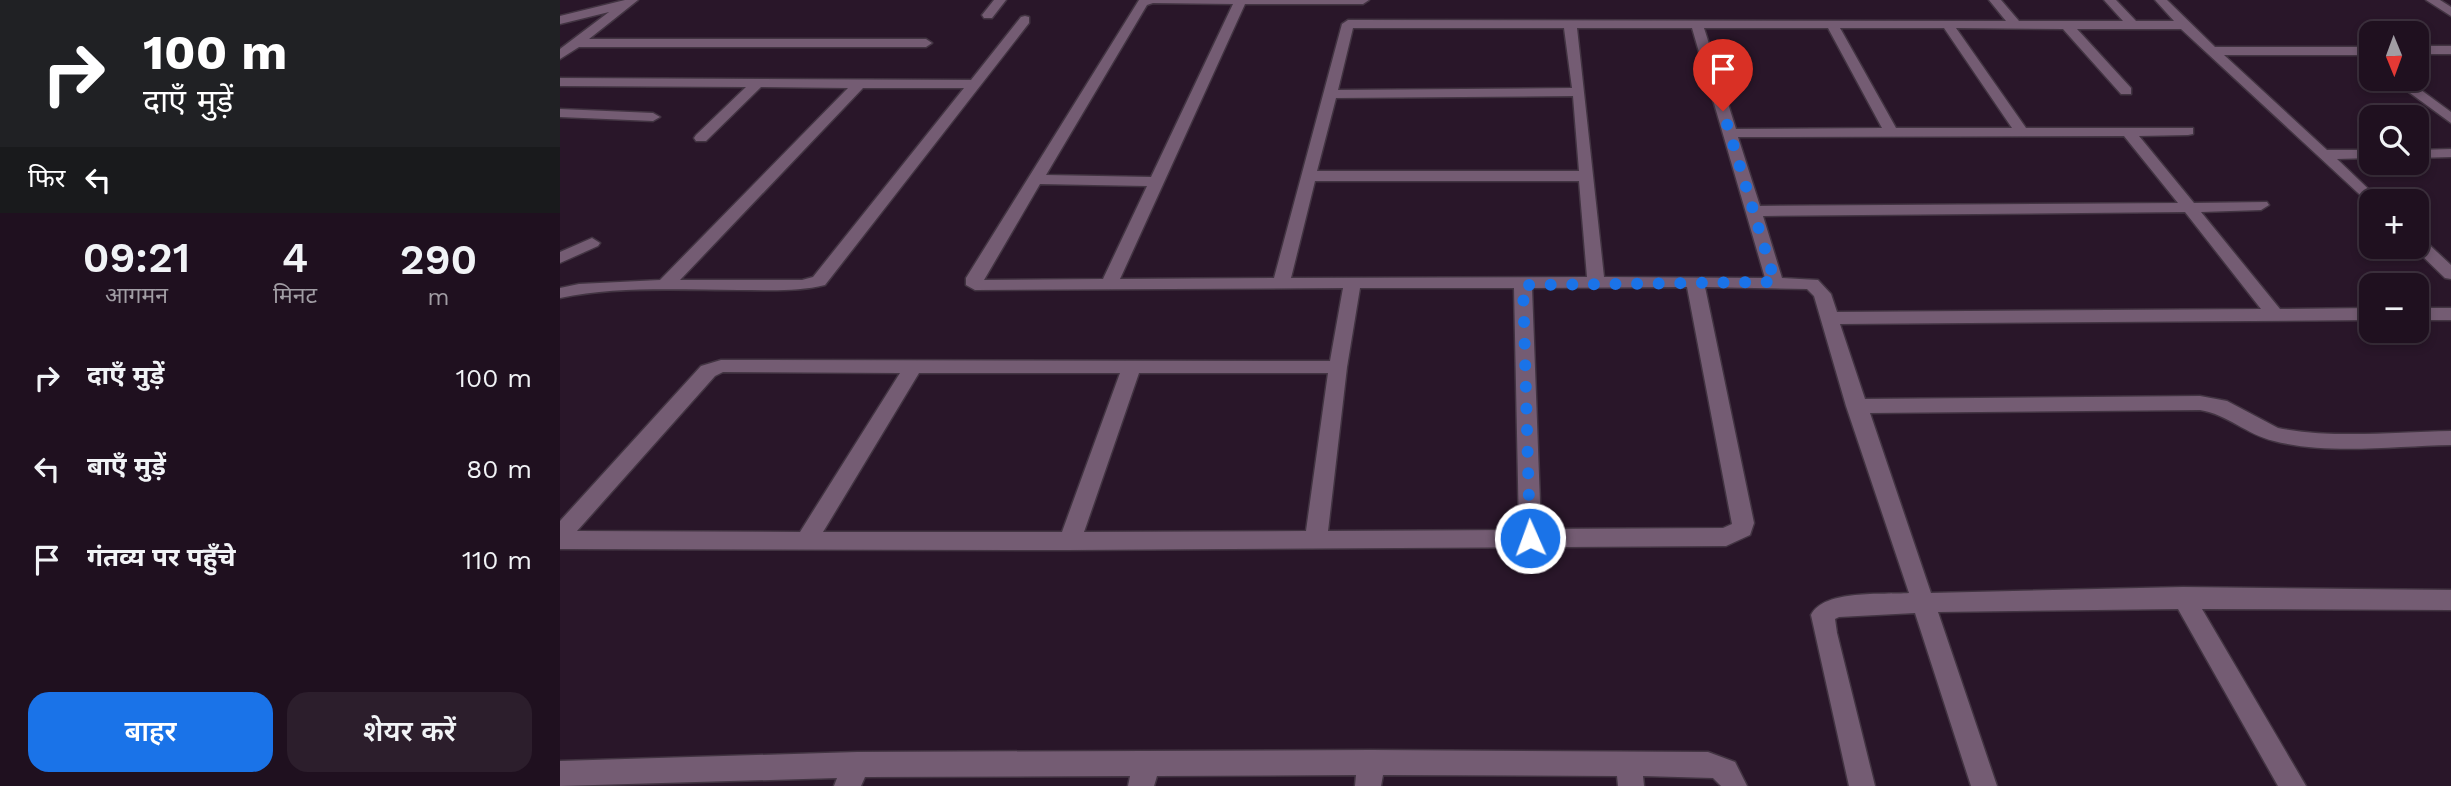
<!DOCTYPE html>
<html lang="hi">
<head>
<meta charset="utf-8">
<style>
  body { margin:0; font-family:"Work Sans","Noto Sans Devanagari",sans-serif; background:#2c1e2c; color:#f1f3f6; height:100vh; display:flex; flex-direction:column; font-size:26px; white-space:nowrap }
  * { box-sizing:border-box; margin:0 }
  p { font-size:23px; color:#a19da4 }
  .icon { flex:none; width:38px; height:38px; fill:none; stroke:currentColor; stroke-width:2; stroke-linecap:round; stroke-linejoin:round }
  .map { position:relative; flex:1; overflow:hidden }
  .side { display:flex; flex-direction:column; background:#1f101f; width:560px }
  .side>* { flex:none }
  .guide { background:#202124; color:#fff; overflow:hidden }
  .needle { width:46px; rotate:179deg }
  .buttons { position:absolute; left:1799px; top:21px; display:grid; gap:14px }
  .buttons a { display:grid; place-items:center; width:70px; height:70px; border-radius:14px; background:#1f101f; box-shadow:0 4px 10px #0003,0 0 0 2px #3c303d; font-size:35px }
  .pin { position:absolute; display:grid; place-items:center; width:60px; height:60px; color:#fff; margin:-72px -30px; border-radius:50% 50% 50% 0; rotate:-45deg; box-shadow:0 0 7px #0007 }
  .pin .icon { rotate:45deg }
  .me { position:absolute; width:77px; margin:-38px; rotate:358deg; stroke-linejoin:round; filter:drop-shadow(0 0 5px #0008) }
  .turn { display:flex; align-items:center; gap:24px; height:147px; padding:0 28px; font-size:32px }
  .turn .icon { width:91px; height:91px; stroke-width:2.5 }
  .turn b { display:block; font-size:49px; line-height:60px }
  .then { display:flex; align-items:center; height:66px; padding:0 28px; background:#0003; gap:14px; font-size:26px }
  .eta { display:flex; justify-content:space-evenly; align-items:center; height:119px; text-align:center }
  .eta b { font-size:42px; font-weight:600; line-height:49px }
  .cta { display:flex; gap:14px; margin-top:auto; padding:14px 28px }
  .cta a { flex:1; height:80px; border-radius:21px; background:#1a73e8; color:#fff; font-size:28px; font-weight:600; line-height:80px; text-align:center }
  .cta a+a { background:#2c1e2c; color:#f1f3f6 }
  ul { padding:0; list-style:none }
  li { display:flex; align-items:center; gap:21px; height:91px; padding:0 28px }
  li div { flex:1 }
  li b { display:block; font-size:26px }
  li em { font-style:normal }
  main { display:flex; flex:1; min-height:0 }
  .map>svg:first-child { display:block }
  .lines { fill:none; stroke-linecap:round; stroke-linejoin:round }
  .minor-casing { stroke:#423442; stroke-width:3 }
  .minor { fill:#745c73; fill-rule:evenodd }
  .route { stroke:#1a73e8; stroke-width:12; stroke-dasharray:0 21.6 }
</style>
</head>
<body>
<main>
<section class="side">
<div class="guide">
<div class="turn"><svg class="icon" aria-label="right" viewBox="0 0 24 24"><path d="M7 20v-9h11M14 6l5 5-5 5"/></svg><div><b>100 m</b>दाएँ मुड़ें</div></div>
<div class="then">फिर<svg class="icon" aria-label="left" viewBox="0 0 24 24"><path d="M17 20v-9H6M10 6l-5 5 5 5"/></svg></div>
</div>
<div class="eta">
<div><b>09:21</b><p>आगमन</p></div>
<div><b>4</b><p>मिनट</p></div>
<div><b>290</b><p>m</p></div>
</div>
<ul>
<li><svg class="icon" aria-label="right" viewBox="0 0 24 24"><path d="M7 20v-9h11M14 6l5 5-5 5"/></svg><div><b>दाएँ मुड़ें</b></div><em>100 m</em></li>
<li><svg class="icon" aria-label="left" viewBox="0 0 24 24"><path d="M17 20v-9H6M10 6l-5 5 5 5"/></svg><div><b>बाएँ मुड़ें</b></div><em>80 m</em></li>
<li><svg class="icon" aria-label="arrive" viewBox="0 0 24 24"><path d="M6 21V4h12l-3 4 3 4H6"/></svg><div><b>गंतव्य पर पहुँचे</b></div><em>110 m</em></li>
</ul>
<div class="cta"><a>बाहर</a><a>शेयर करें</a></div>
</section>
<div class="map">
<svg width="1891" height="786" viewBox="0 0 1891 786">
  <rect width="100%" height="100%" fill="#291629"/>
  <g class="lines">
    <defs>
      <g id="minor">
        <path d="M 65,0 L 78,0 L 29,39 L 366,39 L 372,43 L 366,47 L 19,47 L 0,59 L 0,49 L 49,12 L 0,24 L 0,16 Z"/>
        <path d="M 434,0 L 446,0 L 432,18 L 424,18 L 422,15 Z"/>
        <path d="M 579,0 L 809,0 L 803,4 L 685,4 L 560,279 L 714,278 L 782,24 L 788,20 L 1446,21 L 1429,0 L 1441,0 L 1459,21 L 1563,21 L 1544,0 L 1556,0 L 1576,21 L 1614,21 L 1595,0 L 1607,0 L 1655,47 L 1811,47 L 1811,55 L 1664,55 L 1767,150 L 1811,150 L 1811,158 L 1777,159 L 1821,201 L 1811,201 L 1811,205 L 1621,29 L 1517,29 L 1571,88 L 1571,94 L 1561,94 L 1503,29 L 1396,28 L 1466,128 L 1633,128 L 1633,134 L 1628,135 L 1579,136 L 1634,203 L 1707,202 L 1709,205 L 1701,210 L 1641,212 L 1720,309 L 1811,308 L 1811,320 L 1280,324 L 1305,399 L 1640,396 L 1667,401 L 1718,428 C 1773,439 1835,432 1891,431 L 1891,445 C 1836,446 1767,455 1714,441 C 1687,435 1667,414 1640,410 L 1310,413 L 1371,593 L 1623,587 L 1891,590 L 1891,610 L 1642,609 L 1746,786 L 1718,786 L 1618,609 L 1378,612 L 1437,786 L 1411,786 L 1355,613 L 1279,617 L 1275,619 L 1277,633 L 1315,786 L 1289,786 L 1251,615 C 1264,589 1323,595 1349,593 L 1286,406 L 1254,296 L 1247,289 L 1145,287 L 1194,523 L 1190,535 L 1166,546 L 510,550 L 0,549 L 0,521 L 141,366 L 161,360 L 770,361 L 783,288 L 415,290 L 406,285 L 406,278 ZM 593,3 L 673,4 L 591,177 L 486,175 L 587,5 ZM 793,28 L 1004,28 L 1012,88 L 778,90 ZM 1017,28 L 1132,28 L 1205,278 L 1044,277 ZM 1144,28 L 1268,28 L 1322,128 L 1176,129 ZM 1280,28 L 1384,28 L 1452,128 L 1336,128 ZM 1013,96 L 1019,171 L 757,171 L 776,98 ZM 1564,136 L 1618,203 L 1200,206 L 1178,137 ZM 755,181 L 1019,181 L 1027,277 L 731,278 ZM 480,184 L 587,186 L 543,279 L 424,280 ZM 1625,212 L 1701,309 L 1277,312 L 1271,294 L 1258,280 L 1222,278 L 1203,216 ZM 1127,287 L 1172,524 L 1163,528 L 981,529 L 972,288 ZM 800,288 L 954,288 L 959,530 L 768,531 L 787,367 ZM 163,372 L 340,373 L 240,532 L 17,531 L 155,376 ZM 359,373 L 560,373 L 502,532 L 263,532 ZM 579,373 L 768,373 L 746,531 L 524,532 Z"/>
        <path d="M 1866,0 L 1880,0 L 1891,7 L 1891,16 Z"/>
        <path d="M 465,16 L 469,17 L 469,23 L 265,285 C 237,292 208,290 179,290 C 120,290 57,286 0,298 L 0,288 L 19,284 L 100,280 L 288,88 L 201,87 L 146,141 L 136,141 L 134,138 L 136,135 L 186,87 L 0,86 L 0,78 L 411,80 L 461,17 ZM 303,88 L 404,88 L 253,277 L 242,280 L 120,280 Z"/>
        <rect x="1857" y="46" width="34" height="8"/>
        <path d="M 1831,79 L 1846,79 L 1891,112 L 1891,123 Z"/>
        <path d="M 0,109 L 93,113 L 100,117 L 93,121 L 0,117 Z"/>
        <path d="M 1891,149 L 1891,157 L 1857,158 L 1857,150 Z"/>
        <path d="M 1857,237 L 1863,239 L 1891,265 L 1891,279 L 1885,278 L 1853,247 L 1857,247 Z"/>
        <path d="M 32,238 L 40,243 L 38,246 L 0,263 L 0,252 Z"/>
        <rect x="1857" y="308" width="34" height="12"/>
        <path d="M 811,750 L 1148,752 L 1175,762 L 1187,786 L 1161,786 L 1153,778 L 1083,776 L 1084,786 L 1058,786 L 1057,776 L 823,775 L 821,786 L 795,786 L 796,775 L 597,776 L 594,786 L 568,786 L 570,776 L 305,777 L 301,786 L 274,786 L 277,778 L 0,786 L 0,761 L 297,752 Z"/>
      </g>
    </defs>
    <use href="#minor" class="minor-casing"/>
    <use href="#minor" class="minor"/>
  </g>
  <g class="lines">
    <path class="route" d="M 970,538 L 963,285 L 1215,282 L 1163,111"/>
  </g>
</svg>
<div class="buttons">
<a><svg class="needle" viewBox="-14 -14 28 28"><path d="M0-13l5 13h-10z" fill="#e53935"/><path d="M0 13l5-13h-10z" fill="#a19da4"/></svg></a>
<a><svg class="icon" aria-label="search" viewBox="0 0 24 24"><circle cx="10" cy="10" r="6"/><path d="M15 15l6 6"/></svg></a>
<a>+</a>
<a>−</a>
</div>
<div class="pin" style="left:1163px;top:111px;background:#d93025"><svg class="icon" aria-label="arrive" viewBox="0 0 24 24"><path d="M6 21V4h12l-3 4 3 4H6"/></svg></div>
<svg class="me" style="left:970px;top:538px" viewBox="-20 -20 40 40"><circle r="17" fill="#1a73e8" stroke="#fff" stroke-width="3"/><path d="M0-11L8 9 0 5-8 9z" fill="#fff"/></svg>
</div>
</main>
</body>
</html>
